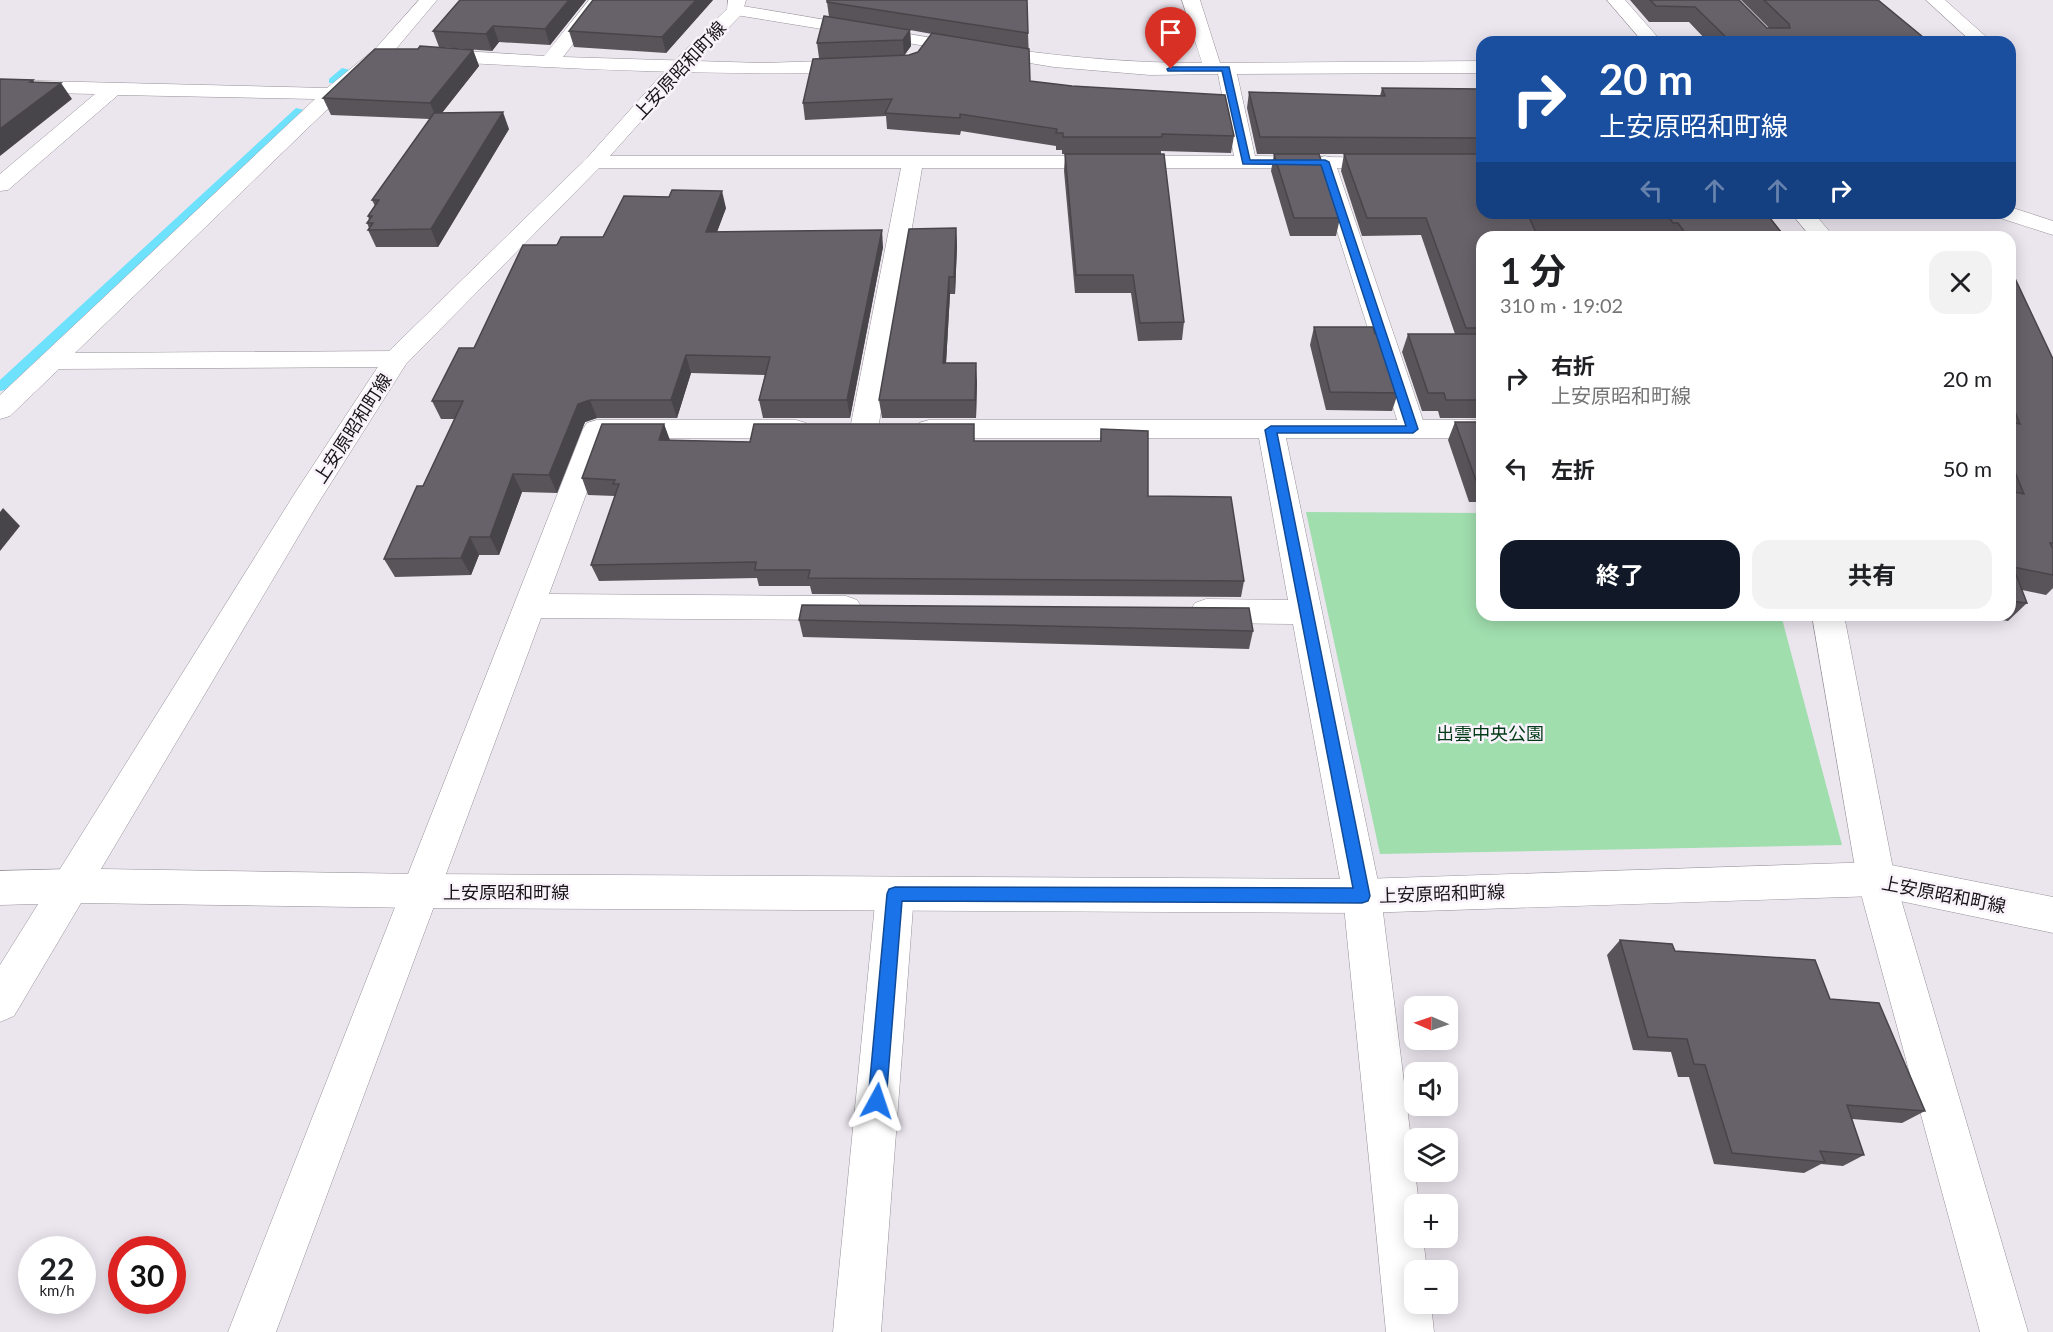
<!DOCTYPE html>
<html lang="ja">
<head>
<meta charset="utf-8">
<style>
  body { margin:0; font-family:Lato,"Noto Sans JP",sans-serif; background:#f2f2f2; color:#202124; height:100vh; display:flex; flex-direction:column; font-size:22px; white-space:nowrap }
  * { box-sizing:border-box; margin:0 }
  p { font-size:20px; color:#757577 }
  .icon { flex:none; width:33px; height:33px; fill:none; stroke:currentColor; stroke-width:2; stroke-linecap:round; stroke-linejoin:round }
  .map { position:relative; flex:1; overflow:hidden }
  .sheet { position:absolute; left:1476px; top:231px; width:540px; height:390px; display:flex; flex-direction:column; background:#fff; border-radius:18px; box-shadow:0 3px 15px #0003 }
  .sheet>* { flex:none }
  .banner { position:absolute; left:1476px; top:36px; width:540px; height:183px; border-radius:18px; box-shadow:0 3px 15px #0003; background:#1a4fa0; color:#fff; overflow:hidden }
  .needle { width:39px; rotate:272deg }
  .buttons { position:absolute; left:1404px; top:996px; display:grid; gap:12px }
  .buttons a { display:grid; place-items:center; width:54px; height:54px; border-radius:12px; background:#fff; box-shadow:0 3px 15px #0003; font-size:30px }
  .speed { position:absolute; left:18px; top:1236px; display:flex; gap:12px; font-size:30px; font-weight:700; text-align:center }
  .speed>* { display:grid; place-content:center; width:78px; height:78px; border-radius:50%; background:#fff; box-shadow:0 3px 15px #0003; line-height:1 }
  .speed small { font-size:15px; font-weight:400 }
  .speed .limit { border:9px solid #d22; background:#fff; color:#111 }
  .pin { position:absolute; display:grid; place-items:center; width:51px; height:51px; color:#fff; margin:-62px -26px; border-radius:50% 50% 50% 0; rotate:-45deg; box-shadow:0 0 6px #0007 }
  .pin .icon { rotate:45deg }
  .me { position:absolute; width:66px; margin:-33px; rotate:5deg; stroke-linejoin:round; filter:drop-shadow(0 0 4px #0008) }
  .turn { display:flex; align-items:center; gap:21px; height:126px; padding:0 24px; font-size:27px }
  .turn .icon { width:78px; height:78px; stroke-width:2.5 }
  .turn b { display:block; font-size:42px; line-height:51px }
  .lanes { display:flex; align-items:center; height:57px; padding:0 24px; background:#0003; justify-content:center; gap:30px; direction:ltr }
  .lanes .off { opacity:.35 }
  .round { display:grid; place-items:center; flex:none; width:63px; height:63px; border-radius:18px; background:#f2f2f2 }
  .head { display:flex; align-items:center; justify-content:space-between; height:102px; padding:0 24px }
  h1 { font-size:36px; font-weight:700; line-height:45px }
  .button { display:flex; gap:12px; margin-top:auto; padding:12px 24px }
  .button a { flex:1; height:69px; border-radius:18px; background:#111827; color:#fff; font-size:24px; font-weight:700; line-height:69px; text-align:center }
  .button a+a { background:#f2f2f2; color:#202124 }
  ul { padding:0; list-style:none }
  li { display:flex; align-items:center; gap:18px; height:90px; padding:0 24px }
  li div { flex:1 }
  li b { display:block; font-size:22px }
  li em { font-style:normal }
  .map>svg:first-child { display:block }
  .green { fill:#a0deae }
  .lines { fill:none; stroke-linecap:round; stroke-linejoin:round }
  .stream { fill:#6ee2fd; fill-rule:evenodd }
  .lane-casing { stroke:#979199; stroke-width:1 }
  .street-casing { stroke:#979199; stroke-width:1 }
  .secondary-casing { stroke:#979199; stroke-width:1 }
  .lane { fill:#fff; fill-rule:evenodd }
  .street { fill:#fff; fill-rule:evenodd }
  .secondary { fill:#fff; fill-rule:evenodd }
  .wall { fill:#59545a; fill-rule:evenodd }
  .shaded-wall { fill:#48454a }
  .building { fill:#676269; stroke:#48454a; stroke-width:1.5 }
  .route { fill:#1a73e8; stroke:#114b97; stroke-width:1.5 }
  .labels { text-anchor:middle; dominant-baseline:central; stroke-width:5; stroke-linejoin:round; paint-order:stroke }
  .street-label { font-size:18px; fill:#171517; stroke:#f9f2fb }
  .park-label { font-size:18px; fill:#003b17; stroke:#f9f2fb }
</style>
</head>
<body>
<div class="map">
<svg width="2053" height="1332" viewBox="0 0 2053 1332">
  <rect width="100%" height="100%" fill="#ebe5ee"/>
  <path class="green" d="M 1306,512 L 1482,513 L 1482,615 L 1781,615 L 1842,845 L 1380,854 Z"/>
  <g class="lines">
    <g class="stream">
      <path d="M 342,68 L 350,70 L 335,83 L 329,83 L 329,79 Z"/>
      <path d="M 296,108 L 304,110 L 5,390 L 0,391 L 0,380 Z"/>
    </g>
    <defs>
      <path id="lane" d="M 1325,156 L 1332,158 L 1335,162 L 1426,429 L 1422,435 L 1413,437 L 1404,435 L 1400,429 L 1315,162 L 1318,158 Z"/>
      <g id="street">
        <path d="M 419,0 L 437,0 L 390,56 L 339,98 L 75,353 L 396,351 L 405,353 L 409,359 L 405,365 L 396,367 L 59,369 L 10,416 L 0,419 L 0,395 L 315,99 L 118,95 L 8,190 L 0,191 L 0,174 L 95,94 L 0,92 L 0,80 L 327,88 L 376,48 Z"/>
        <path d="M 589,0 L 607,0 L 563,57 L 762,63 L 857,60 L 864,62 L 866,66 L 864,70 L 857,72 C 715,76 574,69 432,61 L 425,59 L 423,55 L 425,51 L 432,49 L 544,56 Z"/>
        <path d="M 1182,0 L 1200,0 L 1220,63 L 1482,61 L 1482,73 L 1237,74 L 1255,156 L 1394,158 L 1398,162 L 1394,166 L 1387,168 L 922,168 L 878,429 L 874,435 L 864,438 L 854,435 L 850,429 L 901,168 L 594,168 L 587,166 L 583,162 L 587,158 L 594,156 L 1234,156 L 1218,74 L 1150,75 L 1054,67 L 736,15 L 730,14 L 727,10 L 730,6 L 736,5 C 889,29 1047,64 1202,63 Z"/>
        <path d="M 1607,0 L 1625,0 L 1662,42 L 1643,42 Z"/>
        <path d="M 1926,0 L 1945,0 L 1992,42 L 1972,42 Z"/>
        <path d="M 2010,207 L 2053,221 L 2053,235 L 2000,218 L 1997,213 L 2010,213 Z"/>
        <path d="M 1791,213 L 1814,213 L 1834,237 L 1811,237 Z"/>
        <path d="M 597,420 L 796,420 L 806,423 L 810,429 L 806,435 L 796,438 L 607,438 L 549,594 L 846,596 L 857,600 L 862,608 L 857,616 L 846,620 L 541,618 L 276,1332 L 228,1332 L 583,429 L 587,423 Z"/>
        <path d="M 929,420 L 1482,420 L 1482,438 L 1286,438 L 1381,896 L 1419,1204 L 1414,1204 L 1414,1238 L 1423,1238 L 1427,1270 L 1414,1270 L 1414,1304 L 1431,1304 L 1434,1332 L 1386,1332 L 1343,896 L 1293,624 L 1206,623 L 1195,619 L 1190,611 L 1195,603 L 1206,599 L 1288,600 L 1259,438 L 929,438 L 919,435 L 915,429 L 919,423 Z"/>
        <path d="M 1812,615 L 1844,615 L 1895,879 L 2028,1332 L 1980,1332 L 1857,879 Z"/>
        <path d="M 71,869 L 85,874 L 90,886 L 85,898 L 71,903 L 0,905 L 0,871 Z"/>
        <path d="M 895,877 L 909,882 L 914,894 L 881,1332 L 833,1332 L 876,894 L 881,882 Z"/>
      </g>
      <path id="secondary" d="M 728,0 L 746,0 L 742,14 L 686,71 L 601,166 L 406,364 L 317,505 L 101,869 L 421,874 L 1362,879 L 1876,862 L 2053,897 L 2053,933 L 1876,896 L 1362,913 L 421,908 L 81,903 L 14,1016 L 0,1022 L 0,965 L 295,493 L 387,353 L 587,158 L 672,63 L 727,9 Z"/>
    </defs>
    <use href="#lane" class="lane-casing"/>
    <use href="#street" class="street-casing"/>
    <use href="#secondary" class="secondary-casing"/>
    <use href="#lane" class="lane"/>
    <use href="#street" class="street"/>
    <use href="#secondary" class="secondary"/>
  </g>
  <g class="wall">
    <path d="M 586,0 L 550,45 L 499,42 L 492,51 L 439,47 L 433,31 Z"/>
    <path d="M 713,0 L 666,53 L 574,47 L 569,31 Z"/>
    <path d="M 1630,0 L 1739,0 L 1767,28 L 1769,28 L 1741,0 L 1878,0 L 1929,42 L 1708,42 L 1689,22 L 1649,22 Z"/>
    <path d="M 827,2 L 1028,33 L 1030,81 L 1234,136 L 1231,153 L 1161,151 L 1161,154 L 1062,154 L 1062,150 L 1056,150 L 1056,146 L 961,131 L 960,135 L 887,129 L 886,116 L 805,120 L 803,103 L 819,58 L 817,43 L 829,17 ZM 910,30 L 932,34 L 918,52 L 909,55 L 904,55 L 911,46 Z"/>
    <path d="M 473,50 L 479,66 L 442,113 L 509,129 L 438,247 L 376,247 L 368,230 L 369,228 L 367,223 L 369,220 L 368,216 L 375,206 L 372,200 L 430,119 L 331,115 L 323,98 Z"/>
    <path d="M 1382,88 L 1482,89 L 1482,213 L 1766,213 L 1785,237 L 1662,237 L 1658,231 L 1536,232 L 1482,237 L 1482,418 L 1440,418 L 1438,411 L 1422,411 L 1402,352 L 1408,334 L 1455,334 L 1421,235 L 1362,236 L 1341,171 L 1344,154 L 1319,154 L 1340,218 L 1336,236 L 1290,236 L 1271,171 L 1274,154 L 1309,154 L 1257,154 L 1247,108 L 1249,92 L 1380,96 Z"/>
    <path d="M 1065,154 L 1184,322 L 1182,340 L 1138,341 L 1131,293 L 1075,293 L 1064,171 Z"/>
    <path d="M 726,208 L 717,232 L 883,247 L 850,418 L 763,418 L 759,400 L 765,375 L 691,373 L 677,418 L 597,418 L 585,422 L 557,493 L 522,492 L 499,555 L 479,555 L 471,575 L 395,577 L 384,559 L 423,486 L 455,419 L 441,419 L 432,401 L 557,245 L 603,237 Z"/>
    <path d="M 956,228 L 957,246 L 955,294 L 950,294 L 946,363 L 977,381 L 976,418 L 882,418 L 879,400 Z"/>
    <path d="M 2010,272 L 2053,359 L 2053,588 L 2046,595 L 2022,590 L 2027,603 L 2008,621 L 1973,615 L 2010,615 Z"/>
    <path d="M 1314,327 L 1375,334 L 1398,393 L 1392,411 L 1326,410 L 1310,345 Z"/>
    <path d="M 1455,422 L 1482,422 L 1482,502 L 1469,502 L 1448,440 Z"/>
    <path d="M 664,424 L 669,440 L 750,442 L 1100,441 L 1101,429 L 1148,496 L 1244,581 L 1241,597 L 812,594 L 810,586 L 759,586 L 757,578 L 599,581 L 591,565 L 615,496 L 588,495 L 582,478 Z"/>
    <path d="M 799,620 L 1253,631 L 1249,649 L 803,637 Z"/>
    <path d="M 1620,940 L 1675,951 L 1830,999 L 1925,1111 L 1902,1123 L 1852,1119 L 1864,1155 L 1843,1166 L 1821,1164 L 1804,1173 L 1714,1164 L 1689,1077 L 1678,1077 L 1671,1052 L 1633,1050 L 1607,955 Z"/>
  </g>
  <g class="shaded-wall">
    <path d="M 569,0 L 586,0 L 550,45 L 545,29 Z"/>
    <path d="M 696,0 L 713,0 L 666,53 L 662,37 Z"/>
    <path d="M 493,26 L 499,42 L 492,51 L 486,34 Z"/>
    <path d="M 910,30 L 911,46 L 904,56 L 903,40 Z"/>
    <path d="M 473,50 L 479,66 L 437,119 L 430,103 Z"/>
    <path d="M 33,80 L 44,96 L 61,83 L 72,99 L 0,156 L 0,129 L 30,82 Z"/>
    <path d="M 503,112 L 509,129 L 438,247 L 431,229 Z"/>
    <path d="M 722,191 L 726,208 L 710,250 L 706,232 Z"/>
    <path d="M 956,228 L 957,246 L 955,294 L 954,277 Z"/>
    <path d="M 882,230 L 883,247 L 850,418 L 847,400 Z"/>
    <path d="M 949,277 L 950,294 L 945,381 L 943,363 Z"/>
    <path d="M 686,355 L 691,373 L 677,418 L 671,400 Z"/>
    <path d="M 976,363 L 977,381 L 976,418 L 975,400 Z"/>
    <path d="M 590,400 L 597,418 L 585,422 L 557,493 L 549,475 L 578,404 Z"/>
    <path d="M 664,424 L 670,440 L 659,440 Z"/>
    <path d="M 513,474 L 522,492 L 499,555 L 490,537 Z"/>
    <path d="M 3,508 L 20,526 L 0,551 L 0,512 Z"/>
    <path d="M 470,537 L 479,555 L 471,575 L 461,558 Z"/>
  </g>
  <g class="building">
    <path d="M 460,0 L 569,0 L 545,29 L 493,26 L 486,34 L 433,31 Z"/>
    <path d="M 593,0 L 696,0 L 662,37 L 569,31 Z"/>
    <path d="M 827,0 L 1027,0 L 1028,33 L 827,2 Z"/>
    <path d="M 1650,0 L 1739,0 L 1767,28 L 1790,28 L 1789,24 L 1764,0 L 1878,0 L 1929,42 L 1731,42 L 1695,7 L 1656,6 Z"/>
    <path d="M 824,16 L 910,30 L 903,40 L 817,43 Z"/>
    <path d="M 932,33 L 1029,49 L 1030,81 L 1072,86 L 1225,95 L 1234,136 L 1162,134 L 1162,137 L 1063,137 L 1063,133 L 1056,133 L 1057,129 L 960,114 L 960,118 L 885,113 L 892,99 L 803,103 L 813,59 L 909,55 L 918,52 Z"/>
    <path d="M 420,46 L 473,50 L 430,103 L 323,98 L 375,49 L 418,49 Z"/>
    <path d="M 0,79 L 33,80 L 30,82 L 61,83 L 0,129 Z"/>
    <path d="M 1382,88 L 1482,89 L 1482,138 L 1260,137 L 1249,92 L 1385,96 Z"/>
    <path d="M 503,112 L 431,229 L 368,230 L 373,223 L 367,223 L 372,216 L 368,216 L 379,200 L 372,200 L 434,113 Z"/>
    <path d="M 1065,154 L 1164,154 L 1184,322 L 1140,323 L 1133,275 L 1076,275 Z"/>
    <path d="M 1274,154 L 1319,154 L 1340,218 L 1294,218 Z"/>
    <path d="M 1344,154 L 1482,154 L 1482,213 L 1766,213 L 1785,237 L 1688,237 L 1678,223 L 1673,223 L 1666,213 L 1528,215 L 1538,237 L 1482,237 L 1482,328 L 1466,328 L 1426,218 L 1367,218 Z"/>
    <path d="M 672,190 L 722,191 L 706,232 L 882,230 L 847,400 L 759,400 L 770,357 L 686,355 L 671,400 L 590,400 L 578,404 L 549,475 L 513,474 L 490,537 L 470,537 L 461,558 L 384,559 L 417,486 L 423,486 L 463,401 L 432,401 L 459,348 L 474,348 L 523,245 L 557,245 L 561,237 L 603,237 L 624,196 L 669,197 Z"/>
    <path d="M 956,228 L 954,277 L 949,277 L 943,363 L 976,363 L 975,400 L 879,400 L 909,229 Z"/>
    <path d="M 2010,272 L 2012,272 L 2053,359 L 2053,543 L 2050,543 L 2053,549 L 2053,575 L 2013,567 L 2027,603 L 2010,601 L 2010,491 L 2024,494 L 2010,460 L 2010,422 L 2020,424 L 2010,400 Z"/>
    <path d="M 1314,327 L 1373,327 L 1375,334 L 1378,334 L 1398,393 L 1330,392 Z"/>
    <path d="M 1408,334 L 1482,334 L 1482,400 L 1446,400 L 1444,393 L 1428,393 Z"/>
    <path d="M 1455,422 L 1482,422 L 1482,483 L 1477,483 Z"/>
    <path d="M 602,424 L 664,424 L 659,440 L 750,442 L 754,424 L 974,424 L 974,441 L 1101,441 L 1101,429 L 1148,431 L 1148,496 L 1231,497 L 1244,581 L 808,578 L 810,570 L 755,570 L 756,562 L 591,565 L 619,484 L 613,484 L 615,480 L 582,478 Z"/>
    <path d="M 802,605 L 1249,608 L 1253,631 L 799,620 Z"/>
    <path d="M 1620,940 L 1672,944 L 1675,951 L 1815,960 L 1830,999 L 1879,1003 L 1925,1111 L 1847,1105 L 1864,1155 L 1820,1151 L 1825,1162 L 1732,1153 L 1705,1065 L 1694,1064 L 1687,1039 L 1648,1037 Z"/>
  </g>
  <path class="route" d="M 1171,67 L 1229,67 L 1250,160 L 1325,160 L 1329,162 L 1418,429 L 1413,433 L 1277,433 L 1370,896 L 1368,901 L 1362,903 L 902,901 L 886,1101 L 883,1108 L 877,1110 L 870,1108 L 868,1101 L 887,894 L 889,889 L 895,887 L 1353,888 L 1265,430 L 1271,426 L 1406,426 L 1321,165 L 1243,164 L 1222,71 L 1168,71 L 1167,69 Z"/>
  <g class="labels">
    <g class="street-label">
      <text transform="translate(679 70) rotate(-47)">上安原昭和町線</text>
      <text transform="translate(352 428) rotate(-57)">上安原昭和町線</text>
      <text x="506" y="892">上安原昭和町線</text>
      <text transform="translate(1442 893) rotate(-2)">上安原昭和町線</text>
      <text transform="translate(1944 894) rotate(11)">上安原昭和町線</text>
    </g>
    <g class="park-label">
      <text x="1490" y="733">出雲中央公園</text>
    </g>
  </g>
</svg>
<div class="buttons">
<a><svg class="needle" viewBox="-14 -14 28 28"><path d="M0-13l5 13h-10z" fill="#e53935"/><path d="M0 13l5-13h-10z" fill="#757577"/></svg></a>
<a><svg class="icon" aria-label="sound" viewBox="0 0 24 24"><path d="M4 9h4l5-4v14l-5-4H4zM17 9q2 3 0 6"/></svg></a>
<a><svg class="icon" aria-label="layers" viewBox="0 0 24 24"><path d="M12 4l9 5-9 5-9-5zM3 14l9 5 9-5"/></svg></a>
<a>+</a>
<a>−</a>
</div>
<div class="speed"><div>22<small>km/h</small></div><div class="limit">30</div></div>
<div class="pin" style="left:1171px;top:69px;background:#d93025"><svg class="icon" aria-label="arrive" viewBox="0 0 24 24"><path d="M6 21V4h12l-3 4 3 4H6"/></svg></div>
<svg class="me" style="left:877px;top:1101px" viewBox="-20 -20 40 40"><path d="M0-17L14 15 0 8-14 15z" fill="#1a73e8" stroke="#fff" stroke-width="4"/></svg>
<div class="banner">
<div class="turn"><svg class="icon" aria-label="right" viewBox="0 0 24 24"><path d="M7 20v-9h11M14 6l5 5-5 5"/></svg><div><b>20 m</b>上安原昭和町線</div></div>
<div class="lanes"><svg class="icon off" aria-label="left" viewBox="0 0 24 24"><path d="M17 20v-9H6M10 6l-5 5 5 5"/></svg><svg class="icon off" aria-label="ahead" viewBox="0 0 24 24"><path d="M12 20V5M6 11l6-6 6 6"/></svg><svg class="icon off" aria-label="ahead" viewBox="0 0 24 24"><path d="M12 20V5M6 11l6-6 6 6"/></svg><svg class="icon" aria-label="right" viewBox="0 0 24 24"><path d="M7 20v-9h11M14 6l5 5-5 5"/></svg></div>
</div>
<section class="sheet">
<div class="head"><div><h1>1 分</h1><p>310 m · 19:02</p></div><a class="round"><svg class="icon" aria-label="close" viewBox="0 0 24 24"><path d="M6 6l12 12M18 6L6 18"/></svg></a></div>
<ul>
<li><svg class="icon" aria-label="right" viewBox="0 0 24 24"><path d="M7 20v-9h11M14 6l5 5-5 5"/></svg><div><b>右折</b><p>上安原昭和町線</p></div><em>20 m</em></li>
<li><svg class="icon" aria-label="left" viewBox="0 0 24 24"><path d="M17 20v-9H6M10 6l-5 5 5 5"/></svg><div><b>左折</b></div><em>50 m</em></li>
</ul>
<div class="button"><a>終了</a><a>共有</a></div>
</section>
</div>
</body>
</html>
